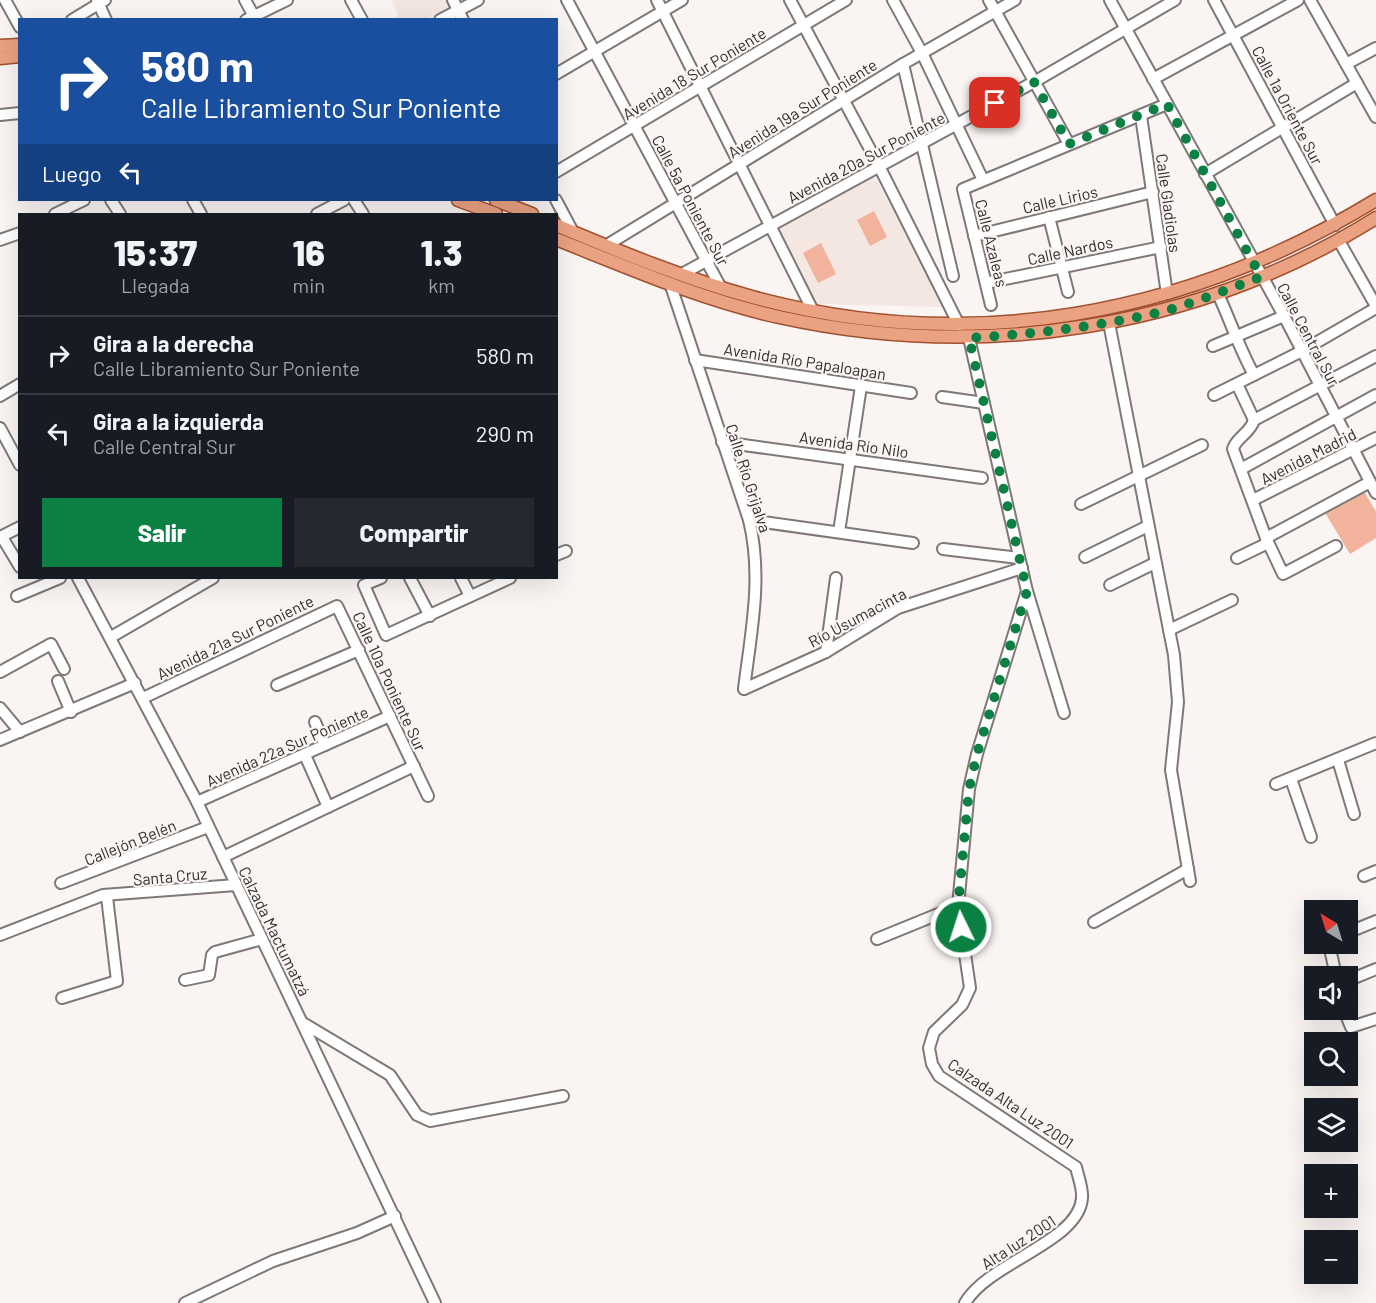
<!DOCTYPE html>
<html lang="es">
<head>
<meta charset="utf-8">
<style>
  body { margin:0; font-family:Barlow,sans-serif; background:#242831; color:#f1f3f6; height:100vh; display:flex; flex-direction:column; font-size:22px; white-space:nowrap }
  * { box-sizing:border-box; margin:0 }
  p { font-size:20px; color:#9ea1a6 }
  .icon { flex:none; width:33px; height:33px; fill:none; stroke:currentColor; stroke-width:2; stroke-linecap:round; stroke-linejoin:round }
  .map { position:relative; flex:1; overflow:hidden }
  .side { position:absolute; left:18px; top:213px; width:540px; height:366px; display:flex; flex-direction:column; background:#171b24; border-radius:0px; box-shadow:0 6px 24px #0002 }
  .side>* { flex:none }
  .top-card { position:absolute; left:18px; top:18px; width:540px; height:183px; border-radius:0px; box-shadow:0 6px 24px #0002; background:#1a4fa0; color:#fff; overflow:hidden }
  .needle { width:39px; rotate:322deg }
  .controls { position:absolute; left:1304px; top:900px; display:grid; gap:12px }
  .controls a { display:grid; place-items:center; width:54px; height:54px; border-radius:0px; background:#171b24; box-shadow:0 6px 24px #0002; font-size:30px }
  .pin { position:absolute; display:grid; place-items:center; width:51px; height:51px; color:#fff; margin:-26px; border-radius:12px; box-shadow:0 3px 9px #0006 }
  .me { position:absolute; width:66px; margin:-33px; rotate:356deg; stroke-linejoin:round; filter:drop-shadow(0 0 4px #0008) }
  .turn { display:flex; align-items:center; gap:21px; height:126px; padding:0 24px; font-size:27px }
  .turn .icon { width:78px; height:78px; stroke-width:2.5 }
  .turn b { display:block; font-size:42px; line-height:51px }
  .then { display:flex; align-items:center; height:57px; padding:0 24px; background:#0003; gap:12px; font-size:22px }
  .eta { display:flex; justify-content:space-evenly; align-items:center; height:102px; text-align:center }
  .eta b { font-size:36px; font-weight:800; line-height:42px }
  .action { display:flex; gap:12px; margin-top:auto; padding:12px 24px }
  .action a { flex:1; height:69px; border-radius:0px; background:#0b8043; color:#fff; font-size:24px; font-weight:800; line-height:69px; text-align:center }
  .action a+a { background:#242831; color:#f1f3f6 }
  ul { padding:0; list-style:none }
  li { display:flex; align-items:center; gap:18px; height:78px; padding:0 24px; border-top:2px solid #363941 }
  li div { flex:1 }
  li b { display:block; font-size:22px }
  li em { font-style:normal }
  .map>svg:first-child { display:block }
  .built { fill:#f4e6e1 }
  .green { fill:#f1b39b }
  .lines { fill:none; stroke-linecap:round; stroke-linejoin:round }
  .minor-casing { stroke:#7e7977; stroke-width:14 }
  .major-casing { stroke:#a05130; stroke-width:15 }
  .minor { stroke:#fff; stroke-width:10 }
  .major { stroke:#eaa283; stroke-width:12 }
  .route { stroke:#0b8043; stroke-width:10; stroke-dasharray:0 18 }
  .labels { text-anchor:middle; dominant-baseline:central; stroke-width:4.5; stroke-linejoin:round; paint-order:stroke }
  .street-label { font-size:16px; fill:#302e2d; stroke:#faf4f2 }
</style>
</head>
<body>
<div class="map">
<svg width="1376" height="1303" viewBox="0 0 1376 1303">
  <rect width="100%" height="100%" fill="#faf4f2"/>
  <g class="built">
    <path d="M 392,0 L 449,0 L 452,6 L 426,19 L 393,19 L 398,16 Z"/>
    <path d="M 875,177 L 944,307 L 816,304 L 779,229 Z"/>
  </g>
  <g class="green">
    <path d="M 874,211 L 887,237 L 870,246 L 857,220 Z"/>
    <path d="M 821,243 L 836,274 L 818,283 L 803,253 Z"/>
    <path d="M 1364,491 L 1376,512 L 1376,538 L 1350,554 L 1324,511 Z"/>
  </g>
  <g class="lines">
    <defs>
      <g id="minor">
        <path d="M 5,0 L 20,27"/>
        <path d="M 97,0 L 106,20"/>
        <path d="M 245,0 L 256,20"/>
        <path d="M 351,0 L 362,20"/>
        <path d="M 453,0 L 463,20"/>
        <path d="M 567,0 L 721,288"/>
        <path d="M 657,0 L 812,309"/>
        <path d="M 790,0 L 879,166 L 959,325"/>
        <path d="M 893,0 L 922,53 L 983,180"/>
        <path d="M 989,0 L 1069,144"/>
        <path d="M 1110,0 L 1284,316 L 1376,493"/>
        <path d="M 1214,0 L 1335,225"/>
        <path d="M 1310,0 L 1376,117"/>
        <path d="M 72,20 L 105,0"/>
        <path d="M 246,20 L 287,0"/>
        <path d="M 440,20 L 478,0"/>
        <path d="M 1348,63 L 1376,48"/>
        <path d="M 903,64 L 953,276"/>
        <path d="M 556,74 L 682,0"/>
        <path d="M 1153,79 L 1298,0"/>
        <path d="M 0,115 L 20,113"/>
        <path d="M 1141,116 L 1167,294"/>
        <path d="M 556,172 L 846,0"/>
        <path d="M 1205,174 L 1357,83"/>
        <path d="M 111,200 L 120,214"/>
        <path d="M 193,200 L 201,214"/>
        <path d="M 354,200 L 363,214"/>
        <path d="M 556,200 L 573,232"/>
        <path d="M 55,214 L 84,200"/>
        <path d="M 317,214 L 344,200"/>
        <path d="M 1049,217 L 1068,292"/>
        <path d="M 974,236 L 1153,192"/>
        <path d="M 0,240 L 20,233"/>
        <path d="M 1339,241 L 1376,306"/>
        <path d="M 607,245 L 903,64 L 1015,0"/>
        <path d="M 682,274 L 1034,82 L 1175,0"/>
        <path d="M 670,283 L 749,520 C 763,577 751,632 744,689"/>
        <path d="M 986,283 L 1161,247"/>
        <path d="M 1218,294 C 1231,322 1239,348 1254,375"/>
        <path d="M 991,305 L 963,189 L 1167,104"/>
        <path d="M 1109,323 L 1174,655 L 1178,702 L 1171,770 L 1190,881"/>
        <path d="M 1213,346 L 1284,316"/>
        <path d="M 695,360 L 911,393"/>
        <path d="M 1237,384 L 1254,420"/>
        <path d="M 1214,395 L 1300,352 L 1376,308"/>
        <path d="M 0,396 L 20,384"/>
        <path d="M 942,397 L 984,403"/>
        <path d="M 1254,420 C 1250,434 1236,437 1233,449 L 1266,538 L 1283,574 L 1336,546"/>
        <path d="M 1254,420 L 1376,356"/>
        <path d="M 0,428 L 20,465"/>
        <path d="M 722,442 L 982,478"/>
        <path d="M 1241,469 L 1376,395"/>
        <path d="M 1253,500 L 1376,438"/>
        <path d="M 1081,504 L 1202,445"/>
        <path d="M 749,520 L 913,543"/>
        <path d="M 839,532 L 861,386"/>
        <path d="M 0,537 L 20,527"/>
        <path d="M 2,537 L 20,567"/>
        <path d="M 1266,538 L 1370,482"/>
        <path d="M 943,549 L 1019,558"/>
        <path d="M 556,555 L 566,551"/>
        <path d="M 1085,557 L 1148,526"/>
        <path d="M 1237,558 L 1268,543"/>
        <path d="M 78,578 L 197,802 L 435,1303"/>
        <path d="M 381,578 L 364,585 L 386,635 L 510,578"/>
        <path d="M 410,578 L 430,616"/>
        <path d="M 461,578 L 470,596"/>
        <path d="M 1110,585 L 1155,563"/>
        <path d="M 1027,591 L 1064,713"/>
        <path d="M 17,596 L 60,578"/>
        <path d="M 1169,630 L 1232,600"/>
        <path d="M 111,637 L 213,578"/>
        <path d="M 826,652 L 836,578"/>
        <path d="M 0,672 L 51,644 L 64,669"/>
        <path d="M 58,681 L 71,712"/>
        <path d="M 277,685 L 359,650"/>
        <path d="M 744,689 L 826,652 L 898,608 L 1022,568"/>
        <path d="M 143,698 L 337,606 L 428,796"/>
        <path d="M 0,708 L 20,732"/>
        <path d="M 315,722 L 325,745"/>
        <path d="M 0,740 L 135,683"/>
        <path d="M 305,755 L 328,807"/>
        <path d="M 1338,760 L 1354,814"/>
        <path d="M 1291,779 L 1311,837"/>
        <path d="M 1276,784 L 1376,743"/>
        <path d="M 197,802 L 390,716"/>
        <path d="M 223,857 L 414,766"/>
        <path d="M 1364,876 L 1376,871"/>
        <path d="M 61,883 L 208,827"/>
        <path d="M 1094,922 L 1188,869"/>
        <path d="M 1347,933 L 1376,921"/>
        <path d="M 0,935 L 103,895 L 236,885"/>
        <path d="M 877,939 L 958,906"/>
        <path d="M 1329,944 L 1336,976"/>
        <path d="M 185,980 L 209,975 L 212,955 L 215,952 L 262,939"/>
        <path d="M 1347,981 L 1376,969"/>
        <path d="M 62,998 L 117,981 L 107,897"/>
        <path d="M 1344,1010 L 1351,1027 L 1376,1019"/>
        <path d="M 303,1023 L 390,1075 L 417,1115 L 430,1121 L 563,1096"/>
        <path d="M 185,1303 L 273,1261 L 357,1233 L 395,1216"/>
        <path d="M 965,1303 C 989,1262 1079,1242 1082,1198 C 1083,1189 1078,1176 1076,1167 L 939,1076 L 932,1064 L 929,1048 L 934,1032 L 962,1005 L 970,988 L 958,906 L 969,789 L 977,754 L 1027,591 L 969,338"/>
      </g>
      <g id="major">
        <path d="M 0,46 L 20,45"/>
        <path d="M 0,58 L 20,56"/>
        <path d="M 458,200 L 496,214"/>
        <path d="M 496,200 L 532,214"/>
        <path d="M 556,225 C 620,252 686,279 752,297 C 969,356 1186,316 1376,200"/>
        <path d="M 556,239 C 629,268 702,300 779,317 C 983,362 1198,329 1376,218"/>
      </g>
    </defs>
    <use href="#minor" class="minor-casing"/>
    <use href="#major" class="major-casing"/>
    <use href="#minor" class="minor"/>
    <use href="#major" class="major"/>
  </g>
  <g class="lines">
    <path class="route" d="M 961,927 L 958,906 L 969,789 L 977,754 L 1027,591 L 969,338 C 1034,334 1097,327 1161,312 C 1195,303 1228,289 1261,277 L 1167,104 L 1069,144 L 1034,82 L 995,103"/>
  </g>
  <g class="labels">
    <g class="street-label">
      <text transform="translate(694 73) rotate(-31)">Avenida 18 Sur Poniente</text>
      <text transform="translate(1288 105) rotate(62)">Calle 1a Oriente Sur</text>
      <text transform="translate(802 108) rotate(-32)">Avenida 19a Sur Poniente</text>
      <text transform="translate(866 157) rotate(-28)">Avenida 20a Sur Poniente</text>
      <text transform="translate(1060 199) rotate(-13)">Calle Lirios</text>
      <text transform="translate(691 200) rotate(62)">Calle 5a Poniente Sur</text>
      <text transform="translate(1169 203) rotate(82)">Calle Gladiolas</text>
      <text transform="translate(992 243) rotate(76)">Calle Azaleas</text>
      <text transform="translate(1070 250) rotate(-12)">Calle Nardos</text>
      <text transform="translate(1309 334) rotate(62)">Calle Central Sur</text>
      <text transform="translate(805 361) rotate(9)">Avenida Río Papaloapan</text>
      <text transform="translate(854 444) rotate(8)">Avenida Río Nilo</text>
      <text transform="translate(1308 456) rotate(-27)">Avenida Madrid</text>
      <text transform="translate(749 478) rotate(72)">Calle Río Grijalva</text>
      <text transform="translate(857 617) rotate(-28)">Río Usumacinta</text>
      <text transform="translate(235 637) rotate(-26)">Avenida 21a Sur Poniente</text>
      <text transform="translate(390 681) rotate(65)">Calle 10a Poniente Sur</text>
      <text transform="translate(287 746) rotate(-24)">Avenida 22a Sur Poniente</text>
      <text transform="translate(130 842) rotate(-22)">Callejón Belén</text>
      <text transform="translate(170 876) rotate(-5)">Santa Cruz</text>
      <text transform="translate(275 931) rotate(64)">Calzada Mactumatzá</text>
      <text transform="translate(1011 1103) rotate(34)">Calzada Alta Luz 2001</text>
      <text transform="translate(1018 1242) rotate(-33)">Alta luz 2001</text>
    </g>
  </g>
</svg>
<div class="controls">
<a><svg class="needle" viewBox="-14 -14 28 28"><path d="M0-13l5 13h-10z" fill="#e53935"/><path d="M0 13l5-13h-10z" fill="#9ea1a6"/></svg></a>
<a><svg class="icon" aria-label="sound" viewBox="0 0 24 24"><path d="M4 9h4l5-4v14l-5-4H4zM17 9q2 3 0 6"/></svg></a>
<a><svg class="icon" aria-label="search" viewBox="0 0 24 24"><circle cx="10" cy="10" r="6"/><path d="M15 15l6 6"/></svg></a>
<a><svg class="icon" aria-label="layers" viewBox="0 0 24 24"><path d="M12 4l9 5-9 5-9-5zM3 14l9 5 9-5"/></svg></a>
<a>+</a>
<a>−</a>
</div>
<div class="pin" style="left:995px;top:103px;background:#d93025"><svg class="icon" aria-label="arrive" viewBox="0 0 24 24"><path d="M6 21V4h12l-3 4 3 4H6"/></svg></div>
<svg class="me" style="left:961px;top:927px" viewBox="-20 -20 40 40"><circle r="17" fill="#0b8043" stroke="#fff" stroke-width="3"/><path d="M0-11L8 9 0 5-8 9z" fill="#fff"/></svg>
<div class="top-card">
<div class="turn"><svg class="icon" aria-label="right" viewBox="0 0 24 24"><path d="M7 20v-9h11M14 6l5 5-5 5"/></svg><div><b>580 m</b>Calle Libramiento Sur Poniente</div></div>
<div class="then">Luego<svg class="icon" aria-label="left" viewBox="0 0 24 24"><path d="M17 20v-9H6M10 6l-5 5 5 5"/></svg></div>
</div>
<section class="side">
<div class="eta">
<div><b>15:37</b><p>Llegada</p></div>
<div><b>16</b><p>min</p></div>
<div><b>1.3</b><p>km</p></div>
</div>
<ul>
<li><svg class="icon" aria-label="right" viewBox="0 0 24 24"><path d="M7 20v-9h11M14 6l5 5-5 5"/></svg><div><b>Gira a la derecha</b><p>Calle Libramiento Sur Poniente</p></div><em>580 m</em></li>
<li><svg class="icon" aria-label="left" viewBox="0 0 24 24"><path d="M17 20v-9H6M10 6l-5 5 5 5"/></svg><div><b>Gira a la izquierda</b><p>Calle Central Sur</p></div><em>290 m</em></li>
</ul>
<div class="action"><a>Salir</a><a>Compartir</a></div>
</section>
</div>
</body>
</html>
